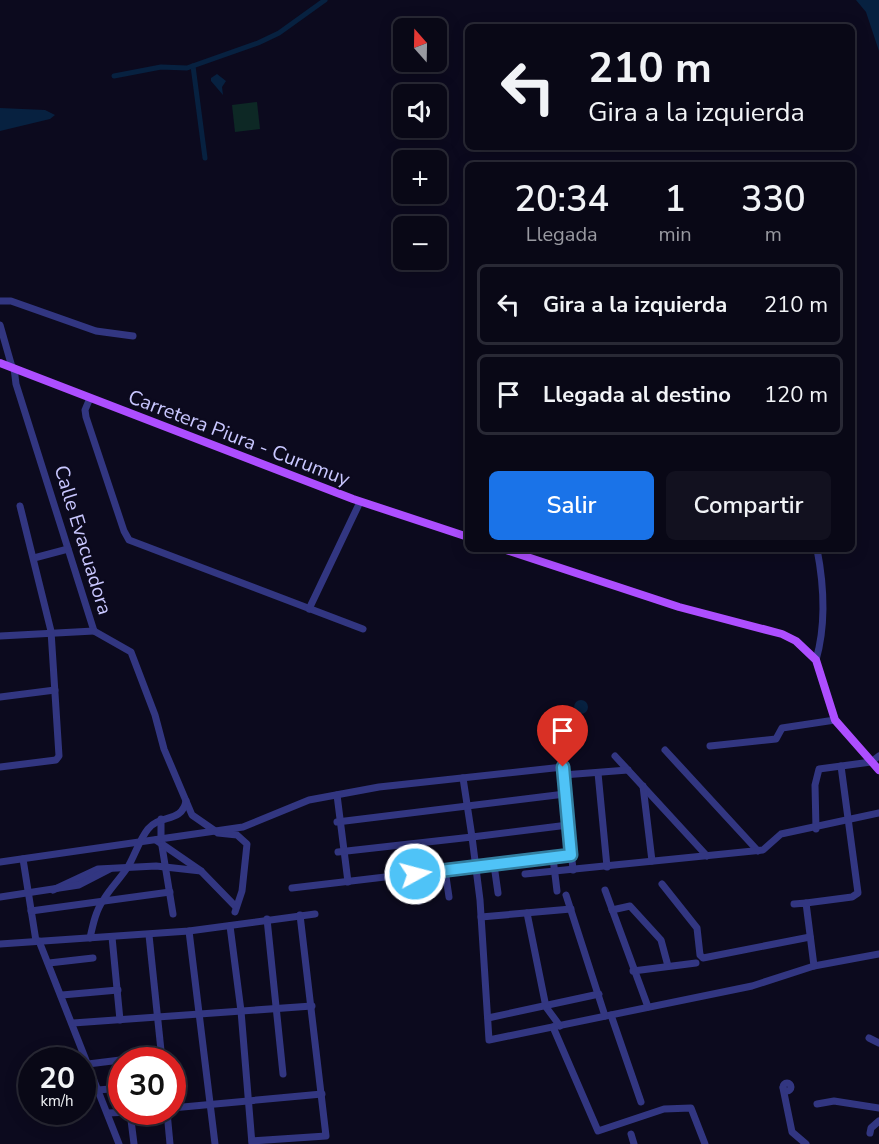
<!DOCTYPE html>
<html lang="es">
<head>
<meta charset="utf-8">
<style>
  body { margin:0; font-family:"Nunito Sans",sans-serif; background:#12111f; color:#f1f3f6; height:100vh; display:flex; flex-direction:column; font-size:22px; white-space:nowrap }
  * { box-sizing:border-box; margin:0 }
  p { font-size:20px; color:#999aa1 }
  .icon { flex:none; width:33px; height:33px; fill:none; stroke:currentColor; stroke-width:2; stroke-linecap:round; stroke-linejoin:round }
  .map { position:relative; flex:1; overflow:hidden }
  .panel { position:absolute; left:465px; top:162px; width:390px; height:390px; display:flex; flex-direction:column; background:#090816; border-radius:9px; box-shadow:0 3px 15px #0003,0 0 0 2px #292935 }
  .panel>* { flex:none }
  .top-card { position:absolute; left:465px; top:24px; width:390px; height:126px; border-radius:9px; box-shadow:0 3px 15px #0003,0 0 0 2px #292935; background:#090816; color:#f1f3f6; overflow:hidden }
  .needle { width:39px; rotate:340deg }
  .fabs { position:absolute; left:393px; top:18px; display:grid; gap:12px }
  .fabs a { display:grid; place-items:center; width:54px; height:54px; border-radius:9px; background:#090816; box-shadow:0 3px 15px #0003,0 0 0 2px #292935; font-size:30px }
  .speed { position:absolute; left:18px; top:1047px; display:flex; gap:12px; font-size:30px; font-weight:700; text-align:center }
  .speed>* { display:grid; place-content:center; width:78px; height:78px; border-radius:50%; background:#090816; box-shadow:0 3px 15px #0003,0 0 0 2px #292935; line-height:1 }
  .speed small { font-size:15px; font-weight:400 }
  .speed .limit { border:9px solid #d22; background:#fff; color:#111 }
  .pin { position:absolute; display:grid; place-items:center; width:51px; height:51px; color:#fff; margin:-62px -26px; border-radius:50% 50% 50% 0; rotate:-45deg; box-shadow:0 0 6px #0007 }
  .pin .icon { rotate:45deg }
  .me { position:absolute; width:66px; margin:-33px; rotate:83deg; stroke-linejoin:round; filter:drop-shadow(0 0 4px #0008) }
  .turn { display:flex; align-items:center; gap:21px; height:126px; padding:0 24px; font-size:27px }
  .turn .icon { width:78px; height:78px; stroke-width:2.5 }
  .turn b { display:block; font-size:42px; line-height:51px }
  .eta { display:flex; justify-content:space-evenly; align-items:center; height:102px; text-align:center }
  .eta b { font-size:36px; font-weight:600; line-height:42px }
  .action { display:flex; gap:12px; margin-top:auto; padding:12px 24px }
  .action a { flex:1; height:69px; border-radius:9px; background:#1a73e8; color:#fff; font-size:24px; font-weight:600; line-height:69px; text-align:center }
  .action a+a { background:#12111f; color:#f1f3f6 }
  ul { padding:0; list-style:none }
  li { display:flex; align-items:center; gap:18px; height:81px; margin:0 12px 9px; padding:0 12px; border:3px solid #292935; border-radius:9px }
  li div { flex:1 }
  li b { display:block; font-size:22px }
  li em { font-style:normal }
  .map>svg:first-child { display:block }
  .green { fill:#0d2825 }
  .water { fill:#072140 }
  .lines { fill:none; stroke-linecap:round; stroke-linejoin:round }
  .canal { stroke:#072140; stroke-width:5 }
  .minor { stroke:#323681; stroke-width:7 }
  .major { stroke:#ad4eff; stroke-width:8 }
  .route-casing { stroke:#337fa1; stroke-width:15 }
  .route { stroke:#4fc3f7; stroke-width:10 }
  .labels { text-anchor:middle; dominant-baseline:central; stroke-width:4.5; stroke-linejoin:round; paint-order:stroke }
  .street-label { font-size:20px; fill:#c9c7ff; stroke:#0c0a1e }
</style>
</head>
<body>
<div class="map">
<svg width="879" height="1144" viewBox="0 0 879 1144">
  <rect width="100%" height="100%" fill="#0c0a1e"/>
  <path class="green" d="M 257,102 L 260,129 L 235,132 L 232,105 Z"/>
  <g class="water">
    <path d="M 856,0 L 879,0 L 879,51 L 866,12 Z"/>
    <path d="M 217,74 L 226,81 L 222,87 L 223,95 L 211,81 L 211,78 Z"/>
    <path d="M 0,108 L 45,110 L 55,115 L 50,119 L 0,131 Z"/>
    <circle cx="581" cy="707" r="7"/>
  </g>
  <g class="lines">
    <g class="canal">
      <path d="M 193,66 L 205,158"/>
      <path d="M 114,76 L 161,67 L 187,68 L 258,43 L 279,33 L 325,0"/>
    </g>
    <g class="minor">
      <path d="M 0,301 L 11,301 L 96,331 L 133,336"/>
      <path d="M 0,325 L 12,367"/>
      <path d="M 14,368 L 16,384 L 94,631 L 131,652 L 155,715 L 164,749 L 192,815 L 218,833 L 237,835 L 247,844 L 242,891 L 235,912"/>
      <path d="M 90,398 L 85,410 L 86,417 L 124,531 L 129,540 L 363,629"/>
      <path d="M 34,558 L 68,549"/>
      <path d="M 309,609 L 360,502"/>
      <path d="M 0,636 L 94,631"/>
      <path d="M 816,660 C 826,625 824,585 817,549"/>
      <path d="M 0,697 L 55,690"/>
      <path d="M 710,746 L 776,739 L 782,728 L 835,720"/>
      <path d="M 665,750 L 758,851"/>
      <path d="M 615,756 L 707,856"/>
      <path d="M 0,767 L 56,760 L 59,756 L 51,631 L 20,506"/>
      <path d="M 598,773 L 607,867"/>
      <path d="M 563,775 L 628,770"/>
      <path d="M 463,778 L 472,837 L 568,825"/>
      <path d="M 643,786 L 652,861"/>
      <path d="M 337,795 L 348,882"/>
      <path d="M 161,819 L 161,840 L 173,914"/>
      <path d="M 337,822 L 565,794"/>
      <path d="M 816,829 L 815,785 L 819,769 L 871,762 L 879,756"/>
      <path d="M 156,840 L 201,871 L 236,907"/>
      <path d="M 338,852 L 472,837 L 480,900 L 489,1040 L 752,986 L 814,966 L 879,954"/>
      <path d="M 553,858 L 557,891"/>
      <path d="M 23,859 L 36,941"/>
      <path d="M 0,862 L 243,827 L 309,800 L 379,787 L 563,767 L 573,870"/>
      <path d="M 494,865 L 498,893"/>
      <path d="M 445,870 L 449,897"/>
      <path d="M 415,874 L 419,901"/>
      <path d="M 525,874 L 763,850 L 781,834 L 879,813"/>
      <path d="M 662,884 L 697,928 L 700,955 L 703,958 L 810,937"/>
      <path d="M 292,888 L 571,855"/>
      <path d="M 53,890 L 98,869 L 156,866 L 201,871"/>
      <path d="M 605,890 L 648,1007"/>
      <path d="M 566,895 L 605,1016"/>
      <path d="M 0,897 L 79,885 L 110,869"/>
      <path d="M 806,903 L 852,897 L 858,893 L 841,766"/>
      <path d="M 794,904 L 806,903 L 814,966"/>
      <path d="M 612,910 L 630,906 L 661,940 L 668,966"/>
      <path d="M 31,911 L 170,892"/>
      <path d="M 527,913 L 546,1007 L 560,1026"/>
      <path d="M 481,917 L 571,909"/>
      <path d="M 267,919 L 283,1074"/>
      <path d="M 230,926 L 241,1011 L 252,1144"/>
      <path d="M 189,931 L 215,1144"/>
      <path d="M 149,935 L 162,1060"/>
      <path d="M 112,937 L 120,1020"/>
      <path d="M 90,938 C 93,924 96,910 104,899 C 111,887 121,878 129,865 C 135,854 140,839 148,829 C 160,814 182,823 186,801"/>
      <path d="M 39,941 L 119,1144"/>
      <path d="M 0,944 L 189,931 L 315,914"/>
      <path d="M 49,963 L 93,958"/>
      <path d="M 633,971 L 696,963"/>
      <path d="M 62,995 L 118,990"/>
      <path d="M 611,1015 L 641,1102"/>
      <path d="M 488,1018 L 599,994"/>
      <path d="M 73,1023 L 312,1006"/>
      <path d="M 553,1027 L 598,1131 L 664,1109 L 691,1108 L 705,1144"/>
      <path d="M 869,1038 L 879,1043"/>
      <path d="M 88,1064 L 161,1055"/>
      <circle cx="787" cy="1087" r="4"/>
      <path d="M 783,1088 L 792,1132 L 806,1144"/>
      <path d="M 98,1090 L 122,1088"/>
      <path d="M 817,1104 L 834,1101 L 879,1108"/>
      <path d="M 172,1108 L 322,1094"/>
      <path d="M 130,1112 L 134,1144"/>
      <path d="M 167,1112 L 170,1144"/>
      <path d="M 108,1113 L 129,1112"/>
      <path d="M 870,1133 L 871,1128 L 879,1121"/>
      <path d="M 631,1134 L 634,1144"/>
      <path d="M 252,1141 L 326,1136 L 300,915"/>
    </g>
    <g class="major">
      <path d="M 0,363 L 353,499 L 468,537"/>
      <path d="M 503,549 L 679,607 L 782,634 L 796,641 L 816,660 L 835,720 L 879,770"/>
    </g>
  </g>
  <g class="lines">
    <defs>
      <path id="route" d="M 415,874 L 571,855 L 563,767"/>
    </defs>
    <use href="#route" class="route-casing"/>
    <use href="#route" class="route"/>
  </g>
  <g class="labels">
    <g class="street-label">
      <text transform="translate(239 438) rotate(21)">Carretera Piura - Curumuy</text>
      <text transform="translate(83 540) rotate(73)">Calle Evacuadora</text>
    </g>
  </g>
</svg>
<div class="fabs">
<a><svg class="needle" viewBox="-14 -14 28 28"><path d="M0-13l5 13h-10z" fill="#e53935"/><path d="M0 13l5-13h-10z" fill="#999aa1"/></svg></a>
<a><svg class="icon" aria-label="sound" viewBox="0 0 24 24"><path d="M4 9h4l5-4v14l-5-4H4zM17 9q2 3 0 6"/></svg></a>
<a>+</a>
<a>−</a>
</div>
<div class="speed"><div>20<small>km/h</small></div><div class="limit">30</div></div>
<div class="pin" style="left:563px;top:767px;background:#d93025"><svg class="icon" aria-label="arrive" viewBox="0 0 24 24"><path d="M6 21V4h12l-3 4 3 4H6"/></svg></div>
<svg class="me" style="left:415px;top:874px" viewBox="-20 -20 40 40"><circle r="17" fill="#4fc3f7" stroke="#fff" stroke-width="3"/><path d="M0-11L8 9 0 5-8 9z" fill="#fff"/></svg>
<div class="top-card">
<div class="turn"><svg class="icon" aria-label="left" viewBox="0 0 24 24"><path d="M17 20v-9H6M10 6l-5 5 5 5"/></svg><div><b>210 m</b>Gira a la izquierda</div></div>
</div>
<section class="panel">
<div class="eta">
<div><b>20:34</b><p>Llegada</p></div>
<div><b>1</b><p>min</p></div>
<div><b>330</b><p>m</p></div>
</div>
<ul>
<li><svg class="icon" aria-label="left" viewBox="0 0 24 24"><path d="M17 20v-9H6M10 6l-5 5 5 5"/></svg><div><b>Gira a la izquierda</b></div><em>210 m</em></li>
<li><svg class="icon" aria-label="arrive" viewBox="0 0 24 24"><path d="M6 21V4h12l-3 4 3 4H6"/></svg><div><b>Llegada al destino</b></div><em>120 m</em></li>
</ul>
<div class="action"><a>Salir</a><a>Compartir</a></div>
</section>
</div>
</body>
</html>
